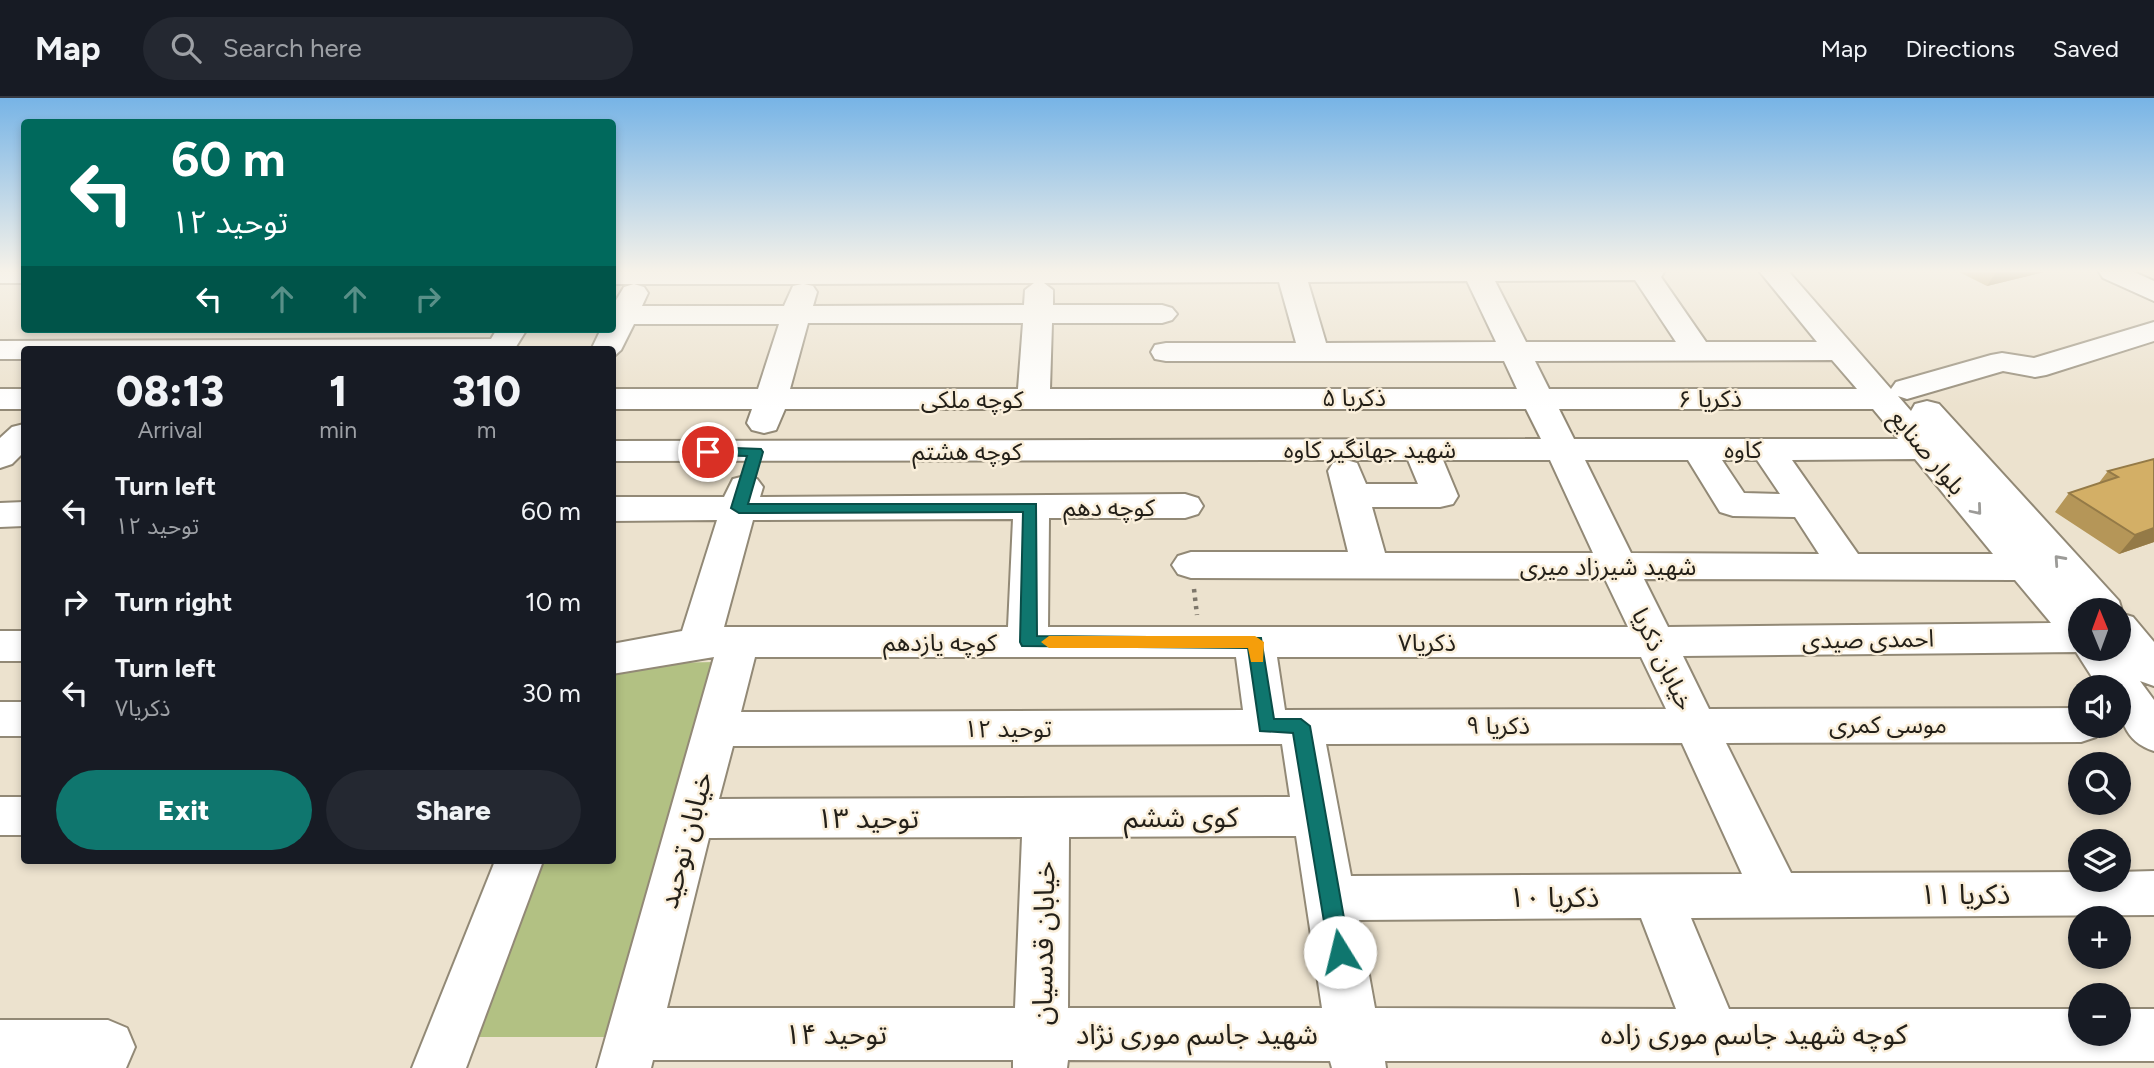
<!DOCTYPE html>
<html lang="en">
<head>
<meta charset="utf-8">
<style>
  body { margin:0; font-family:Figtree,"Noto Sans Arabic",sans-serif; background:#242831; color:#f1f3f6; height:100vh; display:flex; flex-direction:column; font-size:26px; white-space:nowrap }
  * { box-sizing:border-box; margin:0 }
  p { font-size:23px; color:#9ea1a6 }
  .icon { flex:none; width:38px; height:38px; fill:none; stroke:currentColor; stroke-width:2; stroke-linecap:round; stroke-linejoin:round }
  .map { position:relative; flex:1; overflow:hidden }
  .side { position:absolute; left:21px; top:248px; width:595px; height:518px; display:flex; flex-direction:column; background:#171b24; border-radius:7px; box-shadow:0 4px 10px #0003 }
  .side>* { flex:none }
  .top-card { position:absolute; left:21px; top:21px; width:595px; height:214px; border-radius:7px; box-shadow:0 4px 10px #0003; background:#00695c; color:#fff; overflow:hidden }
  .needle { width:46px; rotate:359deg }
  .controls { position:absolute; left:2068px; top:500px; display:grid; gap:14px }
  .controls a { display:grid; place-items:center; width:63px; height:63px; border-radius:50%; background:#171b24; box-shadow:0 4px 10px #0003; font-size:35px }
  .pin { position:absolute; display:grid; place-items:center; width:60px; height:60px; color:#fff; margin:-30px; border:4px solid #fff; border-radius:50%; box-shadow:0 2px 7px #0007 }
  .me { position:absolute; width:77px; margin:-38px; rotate:351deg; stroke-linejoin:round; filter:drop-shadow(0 0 5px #0008) }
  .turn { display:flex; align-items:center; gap:24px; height:147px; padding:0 35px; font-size:32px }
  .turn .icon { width:91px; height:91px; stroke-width:2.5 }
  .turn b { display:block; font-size:49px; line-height:60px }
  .lanes { display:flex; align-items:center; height:66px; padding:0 35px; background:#0003; justify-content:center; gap:35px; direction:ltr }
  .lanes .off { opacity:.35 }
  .eta { display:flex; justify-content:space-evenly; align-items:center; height:119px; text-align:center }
  .eta b { font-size:42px; font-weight:800; line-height:49px }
  .action { display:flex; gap:14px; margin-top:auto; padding:14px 35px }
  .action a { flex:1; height:80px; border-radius:42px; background:#0f766e; color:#fff; font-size:28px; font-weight:800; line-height:80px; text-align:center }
  .action a+a { background:#242831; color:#f1f3f6 }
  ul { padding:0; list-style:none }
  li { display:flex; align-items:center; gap:21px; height:91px; padding:0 35px }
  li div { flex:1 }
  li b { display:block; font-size:26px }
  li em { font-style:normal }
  header { display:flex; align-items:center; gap:42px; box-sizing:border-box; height:98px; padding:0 35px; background:#171b24; border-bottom:2px solid #363941 }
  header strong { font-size:33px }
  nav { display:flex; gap:38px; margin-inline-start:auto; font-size:24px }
  .search { width:490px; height:63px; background:#242831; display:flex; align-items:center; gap:18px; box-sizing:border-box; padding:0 24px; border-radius:38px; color:#9ea1a6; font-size:26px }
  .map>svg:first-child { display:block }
  .green { fill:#b2c183 }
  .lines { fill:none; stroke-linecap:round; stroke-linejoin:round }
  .minor-casing { stroke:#928976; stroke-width:4 }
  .path { stroke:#7e776b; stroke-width:4.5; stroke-dasharray:3.5 5; stroke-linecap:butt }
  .minor { fill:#fff; fill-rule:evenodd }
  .wall { fill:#b59658 }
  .shaded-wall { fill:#947a47 }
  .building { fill:#d3af66; stroke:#947a47; stroke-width:2 }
  .oneway { stroke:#9c9b98 }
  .route { fill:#0f766e; stroke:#0a4d48; stroke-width:2 }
  .slow { fill:#f59e0b }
  .labels { text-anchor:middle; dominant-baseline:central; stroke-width:5; stroke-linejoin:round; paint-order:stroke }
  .street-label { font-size:24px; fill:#242019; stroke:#faefdb }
  .near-street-label { font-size:28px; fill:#242019; stroke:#faefdb }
</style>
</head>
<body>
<header>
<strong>Map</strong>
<div class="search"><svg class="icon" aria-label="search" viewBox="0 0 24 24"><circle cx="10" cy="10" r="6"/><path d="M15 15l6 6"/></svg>Search here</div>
<nav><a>Map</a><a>Directions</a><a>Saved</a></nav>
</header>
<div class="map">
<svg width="2154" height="970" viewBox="0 0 2154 970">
  <rect width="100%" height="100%" fill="#ece2ce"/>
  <path class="green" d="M 716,564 L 618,939 L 461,939 L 527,763 L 612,763 L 613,566 Z"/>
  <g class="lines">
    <defs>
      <g id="minor">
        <rect x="0" y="174" width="24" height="11"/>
        <path d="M 612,174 L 1664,174 L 1661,179 L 1706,244 L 1817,244 L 1760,174 L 1789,174 L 1891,291 L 1896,284 L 1991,257 L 2002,255 L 2034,260 L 2154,224 L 2154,243 L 2046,277 L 2035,279 L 2003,273 L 1907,301 L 1898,298 L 1911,313 L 1915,306 L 1927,303 L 1939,306 L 2119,503 L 2123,516 L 2133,519 L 2154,544 L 2154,588 L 2140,583 L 2154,602 L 2154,653 C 2123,643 2119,619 2119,590 L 2099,590 L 2076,554 L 1683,558 L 1709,611 L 2081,610 L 2081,628 L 2102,628 L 2096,639 L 2081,644 L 1726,645 L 1791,775 L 2081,774 L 2081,782 L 2119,782 L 2119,774 L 2154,773 L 2154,817 L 1691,820 L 1729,911 L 2081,911 L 2081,936 L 2119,936 L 2119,911 L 2154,911 L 2154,963 L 1385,963 L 1386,970 L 1332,970 L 1330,963 L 1068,962 L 1067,970 L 1013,970 L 1013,962 L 653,962 L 651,970 L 597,970 L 714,559 L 612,576 L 612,546 L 682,533 L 717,422 L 612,423 L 612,399 L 724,399 L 733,381 L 745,378 L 757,381 L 763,389 L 760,399 L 1185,396 L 1198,400 L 1203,408 L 1198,416 L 1185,420 L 1049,420 L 1048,529 L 1628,529 L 1605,481 L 1191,480 L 1178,476 L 1172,467 L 1178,458 L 1191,454 L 1348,454 L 1328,373 L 1333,365 L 1344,362 L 612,363 L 612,343 L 1541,341 L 1526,311 L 785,311 L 776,332 L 764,335 L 752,332 L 747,325 L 752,311 L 612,311 L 612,291 L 758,291 L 779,226 L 634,226 L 621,252 L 612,260 L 612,252 L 591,252 L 601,231 L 612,231 L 612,209 L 624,189 L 634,186 L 644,189 L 648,195 L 642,208 L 784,208 L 793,188 L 802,186 L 612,186 ZM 1635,182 L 1676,244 L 1526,244 L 1495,183 ZM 1467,183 L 1496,244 L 1326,245 L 1308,184 ZM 1279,184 L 1296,245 L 1166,245 L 1155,247 L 1151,254 L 1155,261 L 1166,263 L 1504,263 L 1517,291 L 1050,291 L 1052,225 L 1162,225 L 1172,222 L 1177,216 L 1172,210 L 1162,207 L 1053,207 L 1053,192 L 1044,185 ZM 1034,185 L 1025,192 L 1024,207 L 813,208 L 817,194 L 813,188 L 804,186 ZM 808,225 L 1023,225 L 1018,291 L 790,291 ZM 1832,262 L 1857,291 L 1549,291 L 1535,263 ZM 1559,311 L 1873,311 L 1898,341 L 1574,341 ZM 1915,361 L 1993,456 L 1858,456 L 1792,362 ZM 1346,362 L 1408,362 L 1418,386 L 1366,386 L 1357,365 ZM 1443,362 L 1550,362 L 1593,455 L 1385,455 L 1372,409 L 1440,409 L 1453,406 L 1458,398 ZM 1585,362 L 1688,362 L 1720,414 L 1733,418 L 1795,419 L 1819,456 L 1631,455 ZM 1722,362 L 1757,362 L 1780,396 L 1744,395 ZM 1013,421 L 1008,529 L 724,529 L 753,422 ZM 1644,481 L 2015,482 L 2051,525 L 1668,529 ZM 2081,513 L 2119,513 L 2119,551 L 2081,551 ZM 755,559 L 1236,559 L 1243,612 L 741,614 ZM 1277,559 L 1641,559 L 1666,611 L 1285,612 ZM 1682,645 L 1742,776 L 1351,778 L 1326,646 ZM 1282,646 L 1290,699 L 719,701 L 733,648 ZM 1296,738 L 1322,910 L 1068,910 L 1069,739 ZM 1022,739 L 1015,910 L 667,910 L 709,740 ZM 1641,820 L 1676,911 L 1375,910 L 1359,822 Z"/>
        <path d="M 2099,174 L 2134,174 L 2154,183 L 2154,203 L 2103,180 Z"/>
        <path d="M 497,231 L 527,231 L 514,252 L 24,252 L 24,261 L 0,261 L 0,243 L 491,241 Z"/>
        <rect x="0" y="291" width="24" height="20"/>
        <path d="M 24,326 L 24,354 L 12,366 L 0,370 L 0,340 L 12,329 Z"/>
        <path d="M 24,404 L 24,428 L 0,429 L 0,405 Z"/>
        <rect x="0" y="533" width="24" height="30"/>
        <rect x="0" y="604" width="24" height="34"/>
        <rect x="0" y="699" width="24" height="38"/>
        <path d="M 495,763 L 543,763 L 466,970 L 412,970 Z"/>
        <path d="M 0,922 L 108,922 L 127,930 L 135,949 L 126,970 L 0,970 Z"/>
      </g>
    </defs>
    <use href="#minor" class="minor-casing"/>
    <path class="path" d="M 1194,491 L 1197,517"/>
    <use href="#minor" class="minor"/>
  </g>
  <g class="wall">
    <path d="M 1959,174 L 2044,174 L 1987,188 Z"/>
    <path d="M 2154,361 L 2154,444 L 2119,456 L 2055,414 L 2069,395 L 2098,386 L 2108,373 Z"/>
  </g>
  <g class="shaded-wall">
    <path d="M 1996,174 L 2044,174 L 1987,188 Z"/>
    <path d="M 2154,430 L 2154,444 L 2119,456 L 2135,437 Z"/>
  </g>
  <path class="building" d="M 2154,361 L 2154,430 L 2135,437 L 2069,395 L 2118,379 L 2108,373 Z"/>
  <defs><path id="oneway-chevron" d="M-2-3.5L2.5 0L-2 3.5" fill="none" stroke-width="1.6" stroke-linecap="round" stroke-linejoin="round" transform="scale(1.75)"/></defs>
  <g class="oneway">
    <use href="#oneway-chevron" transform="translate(1977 412) rotate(50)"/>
    <use href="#oneway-chevron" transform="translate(2059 462) rotate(-132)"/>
  </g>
  <linearGradient id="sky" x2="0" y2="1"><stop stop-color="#77b4e6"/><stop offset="0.56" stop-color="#f6f2e9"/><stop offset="1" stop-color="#f6f2e9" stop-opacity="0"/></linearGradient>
  <rect width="2154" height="309" fill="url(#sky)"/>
  <path class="route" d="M 708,349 L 761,351 L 763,354 L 748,406 L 1036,406 L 1037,538 L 1261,540 L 1274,621 L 1301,621 L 1310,628 L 1350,854 L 1347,861 L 1340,864 L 1332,861 L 1329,854 L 1293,635 L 1260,633 L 1248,550 L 1022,548 L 1020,544 L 1023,414 L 739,415 L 731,410 L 747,358 L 703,357 L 703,350 Z"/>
  <path class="slow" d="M 1049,538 L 1255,538 L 1264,544 L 1263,564 L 1251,564 L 1248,550 L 1049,550 L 1041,544 Z"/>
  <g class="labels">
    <g class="street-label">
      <text x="1354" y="299">ذکریا ۵</text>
      <text x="1710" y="300">ذکریا ۶</text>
      <text x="972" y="301">کوچه ملکی</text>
      <text x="1370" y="351">شهید جهانگیر کاوه</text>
      <text x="1743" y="351">کاوه</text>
      <text x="967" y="353">کوچه هشتم</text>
      <text transform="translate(1928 354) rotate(50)">بلوار صنایع</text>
      <text x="1109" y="409">کوچه دهم</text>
      <text x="1608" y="468">شهید شیرزاد میری</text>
      <text transform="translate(1868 541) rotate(-1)">احمدی صیدی</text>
      <text x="940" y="544">کوچه یازدهم</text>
      <text x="1427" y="544">ذکریا۷</text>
      <text transform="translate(1663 561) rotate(64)">خیابان ذکریا</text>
      <text x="1888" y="626">موسی کمری</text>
      <text x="1498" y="627">ذکریا ۹</text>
      <text x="1008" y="630">توحید ۱۲</text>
    </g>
    <g class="near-street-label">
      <text x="1181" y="719">کوی ششم</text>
      <text x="868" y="720">توحید ۱۳</text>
      <text transform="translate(685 742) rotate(-75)">خیابان توحید</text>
      <text x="1965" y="796">ذکریا ۱۱</text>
      <text x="1554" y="799">ذکریا ۱۰</text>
      <text transform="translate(1043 845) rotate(-89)">خیابان قدسیان</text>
      <text x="836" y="936">توحید ۱۴</text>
      <text x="1197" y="936">شهید جاسم موری نژاد</text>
      <text x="1754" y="936">کوچه شهید جاسم موری زاده</text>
    </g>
  </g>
</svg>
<div class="controls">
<a><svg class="needle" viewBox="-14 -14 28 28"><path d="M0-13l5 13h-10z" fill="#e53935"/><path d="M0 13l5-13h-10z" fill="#9ea1a6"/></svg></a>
<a><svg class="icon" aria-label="sound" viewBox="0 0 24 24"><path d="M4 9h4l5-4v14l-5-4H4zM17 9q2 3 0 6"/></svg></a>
<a><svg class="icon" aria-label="search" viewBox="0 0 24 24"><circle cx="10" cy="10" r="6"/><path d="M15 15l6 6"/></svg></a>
<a><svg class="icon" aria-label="layers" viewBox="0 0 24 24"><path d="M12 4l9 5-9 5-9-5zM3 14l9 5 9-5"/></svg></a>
<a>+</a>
<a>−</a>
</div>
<div class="pin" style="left:708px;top:354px;background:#d93025"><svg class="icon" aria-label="arrive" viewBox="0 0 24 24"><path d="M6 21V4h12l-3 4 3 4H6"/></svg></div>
<svg class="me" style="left:1340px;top:854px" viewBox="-20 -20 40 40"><circle r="19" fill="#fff"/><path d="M0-13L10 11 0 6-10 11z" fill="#0f766e"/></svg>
<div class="top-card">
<div class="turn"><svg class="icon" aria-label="left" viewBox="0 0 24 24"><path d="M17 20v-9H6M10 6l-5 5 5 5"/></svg><div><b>60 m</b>توحید ۱۲</div></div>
<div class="lanes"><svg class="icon" aria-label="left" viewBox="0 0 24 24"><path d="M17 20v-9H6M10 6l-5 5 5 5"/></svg><svg class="icon off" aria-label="ahead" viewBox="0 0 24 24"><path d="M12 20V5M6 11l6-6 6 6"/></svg><svg class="icon off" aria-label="ahead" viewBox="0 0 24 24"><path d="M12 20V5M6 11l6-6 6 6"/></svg><svg class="icon off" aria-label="right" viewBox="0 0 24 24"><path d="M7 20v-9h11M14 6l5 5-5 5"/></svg></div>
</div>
<section class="side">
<div class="eta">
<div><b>08:13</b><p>Arrival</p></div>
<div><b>1</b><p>min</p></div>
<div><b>310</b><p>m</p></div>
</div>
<ul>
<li><svg class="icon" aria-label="left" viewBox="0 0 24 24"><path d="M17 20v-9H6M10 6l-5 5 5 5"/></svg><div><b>Turn left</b><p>توحید ۱۲</p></div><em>60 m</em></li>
<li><svg class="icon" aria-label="right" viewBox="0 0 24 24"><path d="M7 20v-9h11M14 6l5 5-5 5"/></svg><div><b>Turn right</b></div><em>10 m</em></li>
<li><svg class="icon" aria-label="left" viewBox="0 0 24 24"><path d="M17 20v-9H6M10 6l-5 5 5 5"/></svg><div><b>Turn left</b><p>ذکریا۷</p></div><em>30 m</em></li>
</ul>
<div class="action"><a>Exit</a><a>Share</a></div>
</section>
</div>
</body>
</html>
